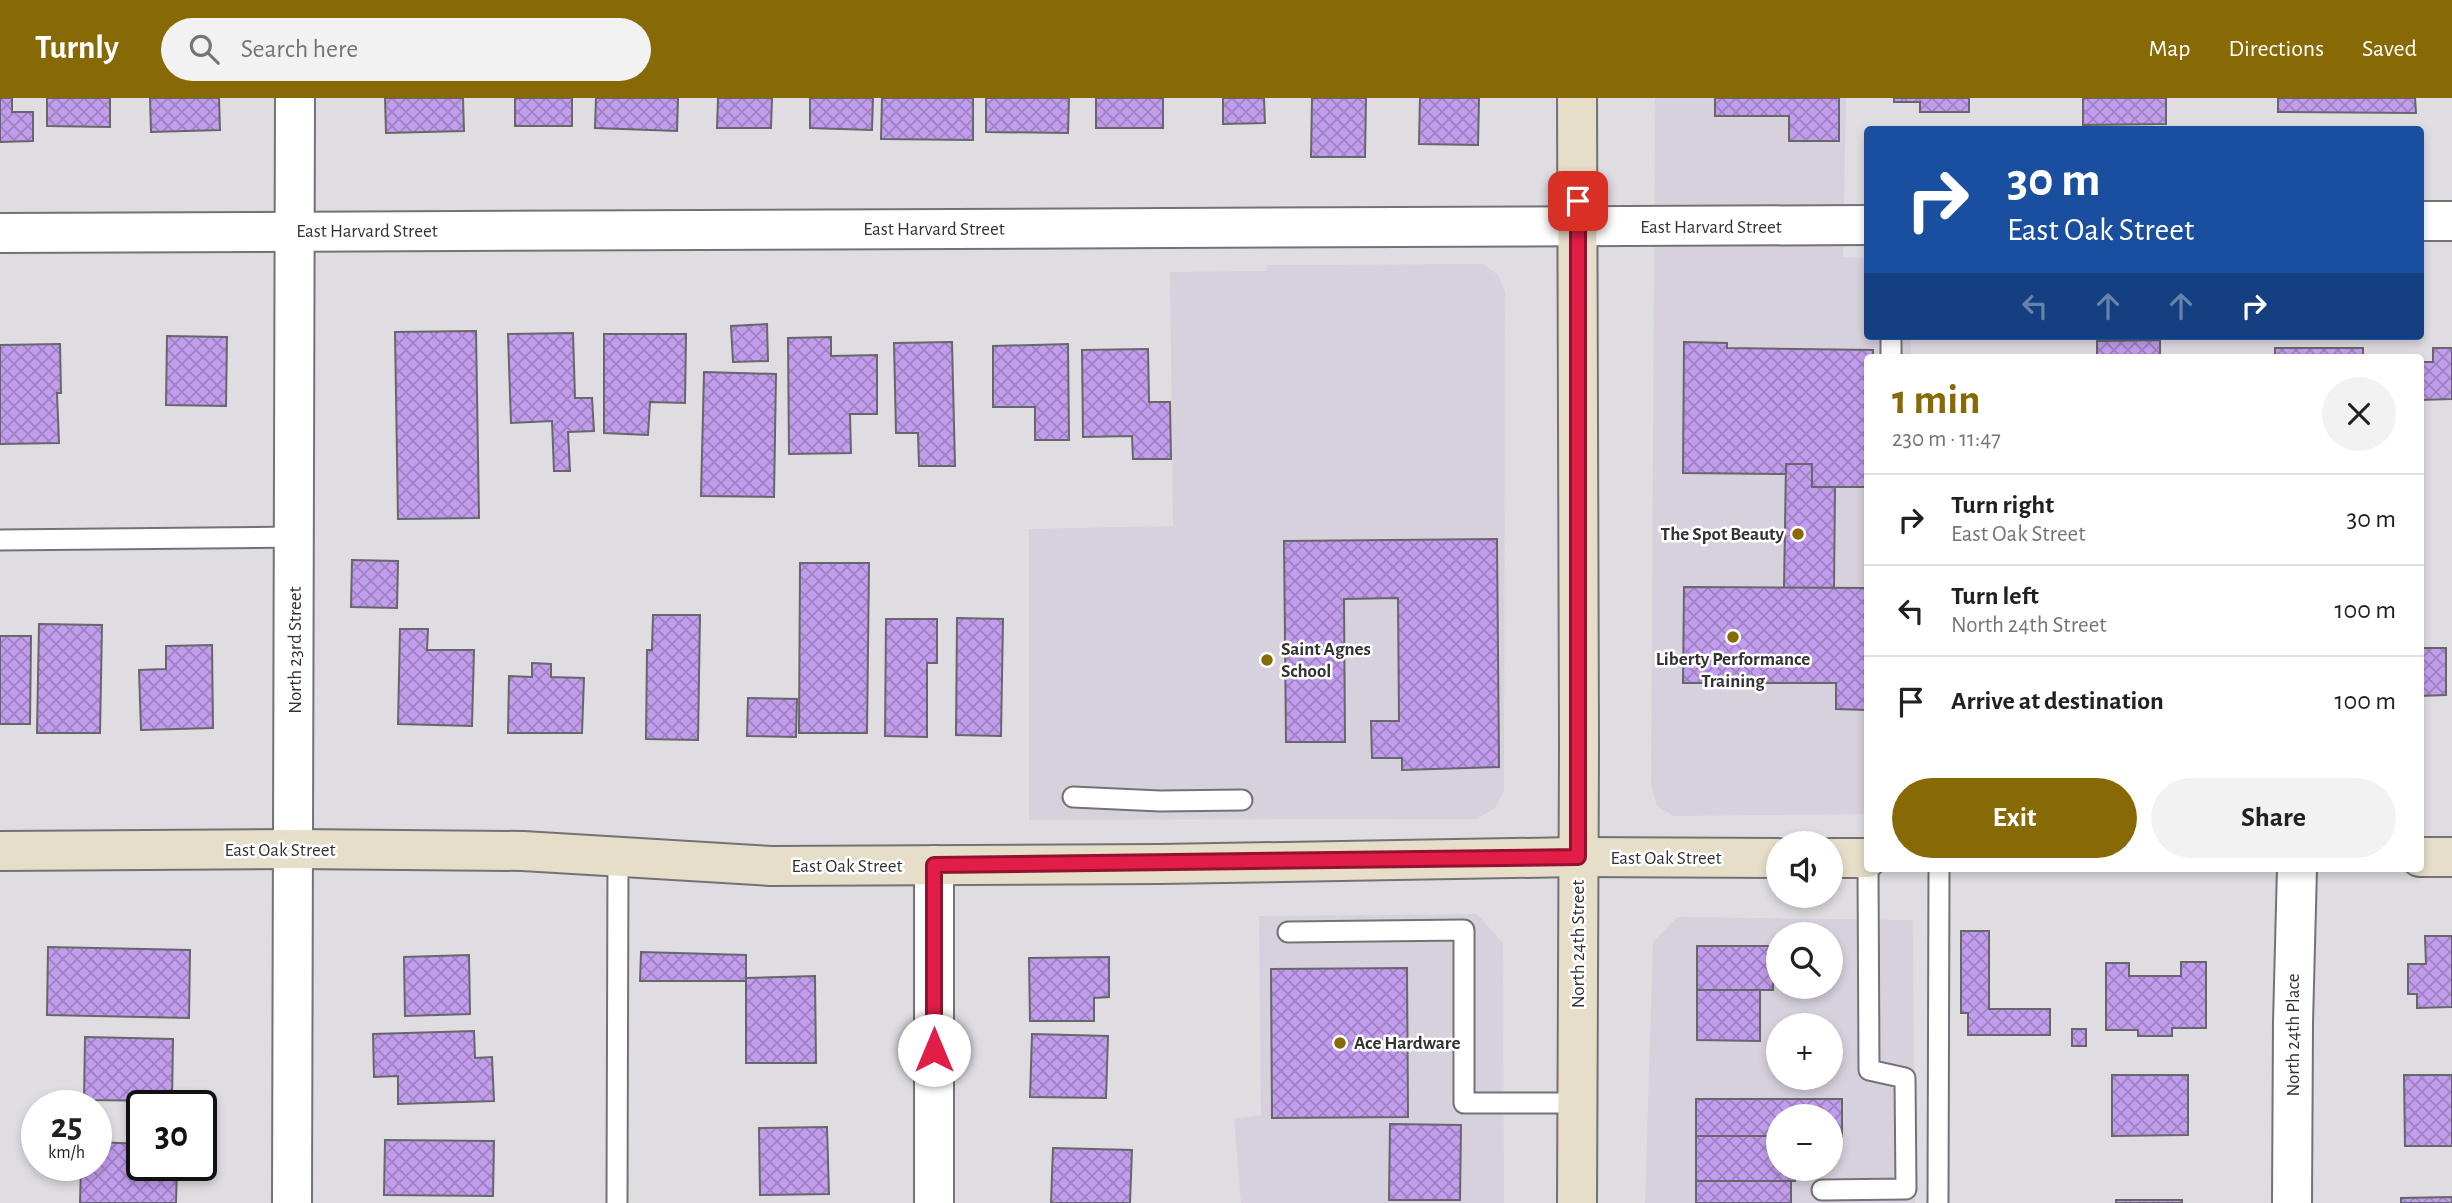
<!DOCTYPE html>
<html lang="en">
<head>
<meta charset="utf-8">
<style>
  body { margin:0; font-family:"Alegreya Sans",sans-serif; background:#f2f2f2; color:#202124; height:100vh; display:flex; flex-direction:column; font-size:26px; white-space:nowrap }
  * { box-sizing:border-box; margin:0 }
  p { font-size:23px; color:#757577 }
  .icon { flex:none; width:38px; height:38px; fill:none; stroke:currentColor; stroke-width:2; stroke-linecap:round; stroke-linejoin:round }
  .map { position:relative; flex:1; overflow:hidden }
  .drawer { position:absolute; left:1864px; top:256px; width:560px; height:518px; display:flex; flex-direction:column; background:#fff; border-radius:7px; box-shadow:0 4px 10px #0003 }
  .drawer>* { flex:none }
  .hud { position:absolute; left:1864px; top:28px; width:560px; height:214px; border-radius:7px; box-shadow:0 4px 10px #0003; background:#1a4fa0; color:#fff; overflow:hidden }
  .tools { position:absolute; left:1766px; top:733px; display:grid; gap:14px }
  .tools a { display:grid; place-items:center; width:77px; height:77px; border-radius:50%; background:#fff; box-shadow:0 4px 10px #0003; font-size:35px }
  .speed { position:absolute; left:21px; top:992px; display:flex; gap:14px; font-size:35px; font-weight:700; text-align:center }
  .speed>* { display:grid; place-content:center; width:91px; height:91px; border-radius:50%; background:#fff; box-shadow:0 4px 10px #0003; line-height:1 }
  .speed small { font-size:18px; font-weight:400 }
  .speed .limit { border:4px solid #111; border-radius:10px; background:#fff; color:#111 }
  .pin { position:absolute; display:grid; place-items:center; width:60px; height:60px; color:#fff; margin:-30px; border-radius:14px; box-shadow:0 4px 10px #0006 }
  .me { position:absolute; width:77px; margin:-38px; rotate:0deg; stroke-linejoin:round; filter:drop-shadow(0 0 5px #0008) }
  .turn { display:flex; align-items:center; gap:24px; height:147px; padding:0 28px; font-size:32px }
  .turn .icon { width:91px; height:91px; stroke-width:2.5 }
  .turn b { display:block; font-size:49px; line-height:60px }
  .lanes { display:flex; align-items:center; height:66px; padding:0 28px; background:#0003; justify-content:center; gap:35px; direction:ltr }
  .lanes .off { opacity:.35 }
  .round { display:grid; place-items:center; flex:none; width:74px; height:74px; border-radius:37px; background:#f2f2f2 }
  .overview { display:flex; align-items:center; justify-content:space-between; height:119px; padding:0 28px }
  h1 { font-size:42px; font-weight:600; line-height:52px; color:#876a06 }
  .primary-button { display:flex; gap:14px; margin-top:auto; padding:14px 28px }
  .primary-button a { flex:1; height:80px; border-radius:42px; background:#876a06; color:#fff; font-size:28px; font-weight:600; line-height:80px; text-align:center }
  .primary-button a+a { background:#f2f2f2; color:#202124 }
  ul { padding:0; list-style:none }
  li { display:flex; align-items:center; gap:21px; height:91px; padding:0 28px; border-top:2px solid #e0e0e0 }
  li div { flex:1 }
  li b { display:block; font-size:26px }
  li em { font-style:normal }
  header { display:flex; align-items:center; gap:42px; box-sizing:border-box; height:98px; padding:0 35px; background:#876a06; color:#fff }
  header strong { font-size:33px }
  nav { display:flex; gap:38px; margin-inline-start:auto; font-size:24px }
  .search { width:490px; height:63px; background:#f2f2f2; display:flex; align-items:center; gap:18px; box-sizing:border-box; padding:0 24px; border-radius:38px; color:#757577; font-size:26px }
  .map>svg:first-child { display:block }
  .built { fill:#d6d1dd; fill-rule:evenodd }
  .building { fill:url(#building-cross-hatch); stroke:#676669; stroke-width:2 }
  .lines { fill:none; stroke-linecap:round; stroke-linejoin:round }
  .lane-casing { stroke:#747276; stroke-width:23 }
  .street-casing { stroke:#747276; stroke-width:42 }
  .secondary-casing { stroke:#747276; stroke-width:42 }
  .lane { stroke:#fff; stroke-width:19 }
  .street { stroke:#fff; stroke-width:38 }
  .secondary { stroke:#e6dec9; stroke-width:38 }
  .route-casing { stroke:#92132f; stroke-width:18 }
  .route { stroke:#e11d48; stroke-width:12 }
  .poi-dot { fill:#876a06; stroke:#fff; stroke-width:2.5 }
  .labels { text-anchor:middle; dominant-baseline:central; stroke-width:5; stroke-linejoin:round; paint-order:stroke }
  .street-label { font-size:19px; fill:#333334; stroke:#fff }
  .poi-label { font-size:19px; font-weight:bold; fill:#333334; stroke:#fff; text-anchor:start }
</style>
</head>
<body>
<header>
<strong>Turnly</strong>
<div class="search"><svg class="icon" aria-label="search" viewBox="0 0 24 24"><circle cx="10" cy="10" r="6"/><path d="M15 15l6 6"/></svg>Search here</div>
<nav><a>Map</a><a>Directions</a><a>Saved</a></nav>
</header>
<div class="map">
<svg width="2452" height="1105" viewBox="0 0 2452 1105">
  <defs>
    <pattern id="building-cross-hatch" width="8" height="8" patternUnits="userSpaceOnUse" patternTransform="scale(1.75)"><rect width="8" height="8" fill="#c29ded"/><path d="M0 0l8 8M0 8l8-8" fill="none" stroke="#9e81c1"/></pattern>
  </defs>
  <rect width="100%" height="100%" fill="#dfdde2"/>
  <g class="built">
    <path d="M 1655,0 L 1846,0 L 1843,159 L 1867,160 L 1867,238 L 1911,238 L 1911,259 L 1867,259 L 1867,716 L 1674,718 L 1657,708 L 1651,688 Z"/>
    <path d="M 1483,166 L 1498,177 L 1505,194 L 1504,693 L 1495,710 L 1477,721 L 1029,722 L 1029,431 L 1173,428 L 1170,174 L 1266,173 L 1268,167 Z"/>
    <path d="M 1477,816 L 1503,845 L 1504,1105 L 1241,1105 L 1234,1021 L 1261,1017 L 1259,818 Z"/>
    <path d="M 1677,819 L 1913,822 L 1915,1105 L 1645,1105 L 1653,844 ZM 1778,836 L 1830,836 L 1830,889 L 1778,889 ZM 1778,928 L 1830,928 L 1830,980 L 1778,980 ZM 1778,1018 L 1830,1018 L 1830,1071 L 1778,1071 Z"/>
  </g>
  <g class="building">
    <path d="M 0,0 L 12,0 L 12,14 L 33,14 L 33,43 L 0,44 Z"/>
    <path d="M 47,0 L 110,0 L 110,29 L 47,28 Z"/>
    <path d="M 150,0 L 219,0 L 220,32 L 151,34 Z"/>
    <path d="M 385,0 L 463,0 L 464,33 L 386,35 Z"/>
    <rect x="515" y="0" width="57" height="28"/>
    <path d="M 596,0 L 678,0 L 677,33 L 595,30 Z"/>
    <path d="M 718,0 L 772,0 L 771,30 L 717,30 Z"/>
    <path d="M 810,0 L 873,0 L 872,32 L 810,30 Z"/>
    <path d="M 882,0 L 973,0 L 973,42 L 881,41 Z"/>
    <path d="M 986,0 L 1069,0 L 1068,35 L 986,34 Z"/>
    <rect x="1096" y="0" width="67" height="30"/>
    <path d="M 1223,0 L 1264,0 L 1265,25 L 1223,26 Z"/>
    <path d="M 1312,0 L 1366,0 L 1365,59 L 1311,59 Z"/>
    <path d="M 1420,0 L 1479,0 L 1478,47 L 1419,46 Z"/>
    <path d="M 1715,0 L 1839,0 L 1839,43 L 1789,43 L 1789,18 L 1715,18 Z"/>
    <path d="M 1894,0 L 1969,0 L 1969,14 L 1920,14 L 1920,4 L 1894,4 Z"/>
    <path d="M 2083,0 L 2166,0 L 2166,26 L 2083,27 Z"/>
    <path d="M 2278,0 L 2415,0 L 2416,15 L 2278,14 Z"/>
    <path d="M 767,226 L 768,263 L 733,264 L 731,228 Z"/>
    <path d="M 476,233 L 479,420 L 398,421 L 395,234 Z"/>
    <path d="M 573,235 L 575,300 L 592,300 L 594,333 L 568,334 L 570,373 L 554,373 L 552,323 L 511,325 L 508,236 Z"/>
    <path d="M 604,236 L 686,236 L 685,305 L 650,304 L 648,337 L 604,335 Z"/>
    <path d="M 167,238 L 227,239 L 226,308 L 166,307 Z"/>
    <path d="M 831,239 L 831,258 L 877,257 L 877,316 L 850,316 L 851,355 L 789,356 L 788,240 Z"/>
    <path d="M 2160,242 L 2160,259 L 2097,259 L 2097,243 Z"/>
    <path d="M 952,244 L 955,368 L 919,368 L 918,335 L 896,335 L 894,245 Z"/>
    <path d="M 1684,244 L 1727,245 L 1727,250 L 1873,252 L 1873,259 L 1867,259 L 1867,389 L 1812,389 L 1812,366 L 1786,366 L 1786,376 L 1683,375 Z"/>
    <path d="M 60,246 L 61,295 L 57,295 L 59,345 L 0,346 L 0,247 Z"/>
    <path d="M 1068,246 L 1069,342 L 1035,342 L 1035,309 L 993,309 L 993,248 Z"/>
    <rect x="2275" y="250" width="88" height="9"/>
    <path d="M 2433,250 L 2452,250 L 2452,301 L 2420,302 L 2420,264 L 2433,264 Z"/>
    <path d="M 1148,251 L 1149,304 L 1170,304 L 1171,361 L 1133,361 L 1132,338 L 1083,339 L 1082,252 Z"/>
    <path d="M 704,274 L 776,276 L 774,399 L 701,398 Z"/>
    <path d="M 1786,366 L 1812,366 L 1812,389 L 1835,389 L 1834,490 L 1784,490 Z"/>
    <path d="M 1497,441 L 1499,669 L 1402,672 L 1402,660 L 1372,660 L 1371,623 L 1399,623 L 1398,500 L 1344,501 L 1345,644 L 1286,644 L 1284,443 Z"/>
    <path d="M 352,462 L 398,463 L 397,510 L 351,509 Z"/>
    <path d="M 800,465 L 869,465 L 867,635 L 799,635 Z"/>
    <path d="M 1684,489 L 1867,490 L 1867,612 L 1836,611 L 1836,585 L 1683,585 Z"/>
    <path d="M 653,517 L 700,517 L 698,642 L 646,641 L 647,552 L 652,552 Z"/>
    <path d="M 957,520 L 1003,521 L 1001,638 L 956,637 Z"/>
    <path d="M 886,521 L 937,521 L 937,565 L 927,565 L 927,639 L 885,638 Z"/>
    <path d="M 39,526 L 102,527 L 100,635 L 37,635 Z"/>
    <path d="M 400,531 L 428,531 L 427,552 L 474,552 L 472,628 L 398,626 Z"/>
    <path d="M 0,538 L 31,538 L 30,626 L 0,626 Z"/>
    <path d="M 212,547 L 213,630 L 141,632 L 139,572 L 166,571 L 166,548 Z"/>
    <path d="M 2420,550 L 2446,550 L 2446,597 L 2420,598 Z"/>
    <path d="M 532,565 L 551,566 L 551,579 L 584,580 L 582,635 L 508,635 L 509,578 L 532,579 Z"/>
    <path d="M 748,600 L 797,601 L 796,639 L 747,638 Z"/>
    <path d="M 1961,833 L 1989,833 L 1989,911 L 2050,911 L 2050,937 L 1968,937 L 1968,915 L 1961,915 Z"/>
    <path d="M 2425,838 L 2452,838 L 2452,909 L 2417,910 L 2417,896 L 2408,896 L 2408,866 L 2426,866 Z"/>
    <rect x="1697" y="848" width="76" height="44"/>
    <path d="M 48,849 L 190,852 L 189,920 L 47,917 Z"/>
    <path d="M 641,854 L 746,857 L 746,883 L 640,883 Z"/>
    <path d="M 469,857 L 470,916 L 405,918 L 404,859 Z"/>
    <path d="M 1109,859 L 1109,899 L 1094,900 L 1094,923 L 1030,923 L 1029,860 Z"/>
    <path d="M 2181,864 L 2206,864 L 2206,930 L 2172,930 L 2172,938 L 2138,938 L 2138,932 L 2106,932 L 2106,865 L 2129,865 L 2129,878 L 2181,878 Z"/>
    <path d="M 1407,870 L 1408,1019 L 1272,1020 L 1271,871 Z"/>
    <path d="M 815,878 L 816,965 L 746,965 L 746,880 Z"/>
    <path d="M 1697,892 L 1760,892 L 1760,943 L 1697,942 Z"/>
    <rect x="2072" y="931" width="14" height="17"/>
    <path d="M 474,933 L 475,960 L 492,959 L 494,1003 L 398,1006 L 398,978 L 374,979 L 373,936 Z"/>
    <path d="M 1032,936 L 1108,938 L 1106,1000 L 1030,999 Z"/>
    <path d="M 85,939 L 173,941 L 172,1003 L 84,1002 Z"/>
    <path d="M 2112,977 L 2188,977 L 2188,1037 L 2112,1038 Z"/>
    <path d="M 2404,977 L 2452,977 L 2452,1048 L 2405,1048 Z"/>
    <path d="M 1696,1001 L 1842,1001 L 1842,1038 L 1830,1038 L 1830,1018 L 1778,1018 L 1778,1038 L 1696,1038 Z"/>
    <path d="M 1390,1026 L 1461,1027 L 1460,1102 L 1389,1102 Z"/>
    <path d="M 827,1029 L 829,1096 L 760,1097 L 759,1030 Z"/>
    <path d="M 1696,1038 L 1778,1038 L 1778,1071 L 1795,1071 L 1795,1083 L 1696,1083 Z"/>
    <path d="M 385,1042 L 494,1043 L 493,1098 L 384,1097 Z"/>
    <path d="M 96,1044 L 142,1046 L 142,1068 L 177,1068 L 176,1105 L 80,1105 L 81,1068 L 96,1068 Z"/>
    <path d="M 1053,1050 L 1132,1052 L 1130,1105 L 1051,1105 Z"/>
    <rect x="1696" y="1083" width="95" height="22"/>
    <path d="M 2452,1099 L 2452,1105 L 2401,1105 L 2401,1100 Z"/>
    <rect x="2116" y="1102" width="66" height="3"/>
  </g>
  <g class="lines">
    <defs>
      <g id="lane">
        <path d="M 1891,259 L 1891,238"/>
        <path d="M 0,442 L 296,439"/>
        <path d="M 1073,699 L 1160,703 L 1242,702"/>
        <path d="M 1288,834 L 1464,832 L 1464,1005 L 1577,1005"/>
        <path d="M 1822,1092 L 1906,1091 L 1905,980 L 1869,972 L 1868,770"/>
        <path d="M 617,1105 L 618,760"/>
        <path d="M 1938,1105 L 1939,770"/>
      </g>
      <g id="street">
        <path d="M 2420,123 L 2452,123"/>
        <path d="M 0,135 L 1867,127"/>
        <path d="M 934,767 L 934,1105"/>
        <path d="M 292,1105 L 295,0"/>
        <path d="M 2292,1105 L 2293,925 L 2297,770"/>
      </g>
      <g id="secondary">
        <path d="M 0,753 L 295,751 L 523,753 L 771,768 L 1160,766 L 1578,759 L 1778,760"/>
        <path d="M 2420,759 L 2452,759"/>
        <path d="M 1830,760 L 1867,760"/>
        <path d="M 1577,1105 L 1579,649 L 1577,0"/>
      </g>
    </defs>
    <use href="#lane" class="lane-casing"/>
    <use href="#street" class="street-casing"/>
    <use href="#secondary" class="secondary-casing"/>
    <use href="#lane" class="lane"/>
    <use href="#street" class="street"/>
    <use href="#secondary" class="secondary"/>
  </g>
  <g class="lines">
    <defs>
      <path id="route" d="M 934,952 L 934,767 L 1578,759 L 1578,103"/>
    </defs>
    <use href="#route" class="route-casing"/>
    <use href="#route" class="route"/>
  </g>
  <g class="poi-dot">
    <circle cx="1798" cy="436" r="7"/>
    <circle cx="1733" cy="539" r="7"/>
    <circle cx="1267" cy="562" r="7"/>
    <circle cx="1340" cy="945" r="7"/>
  </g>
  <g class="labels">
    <g class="street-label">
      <text x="1711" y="129">East Harvard Street</text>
      <text x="934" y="131">East Harvard Street</text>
      <text x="367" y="133">East Harvard Street</text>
      <text transform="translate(295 552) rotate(-90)">North 23rd Street</text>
      <text x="280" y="752">East Oak Street</text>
      <text x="1666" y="760">East Oak Street</text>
      <text x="847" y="768">East Oak Street</text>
      <text transform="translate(1578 846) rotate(-90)">North 24th Street</text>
      <text transform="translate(2293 937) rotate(-90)">North 24th Place</text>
    </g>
    <g class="poi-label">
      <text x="1784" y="436" text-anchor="end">The Spot Beauty</text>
      <text x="1281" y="551">Saint Agnes<tspan x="1281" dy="22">School</tspan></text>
      <text x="1733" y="561" text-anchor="middle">Liberty Performance<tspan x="1733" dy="22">Training</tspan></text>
      <text x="1354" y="945">Ace Hardware</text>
    </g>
  </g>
</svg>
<div class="tools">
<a><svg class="icon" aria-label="sound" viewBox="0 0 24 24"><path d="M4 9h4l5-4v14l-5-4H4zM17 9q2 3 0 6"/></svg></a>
<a><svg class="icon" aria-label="search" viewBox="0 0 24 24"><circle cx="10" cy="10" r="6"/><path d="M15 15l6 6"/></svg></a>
<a>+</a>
<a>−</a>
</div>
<div class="speed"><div>25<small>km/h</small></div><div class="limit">30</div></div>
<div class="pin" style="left:1578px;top:103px;background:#d93025"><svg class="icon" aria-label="arrive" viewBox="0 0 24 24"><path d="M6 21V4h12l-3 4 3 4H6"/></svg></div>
<svg class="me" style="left:934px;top:952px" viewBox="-20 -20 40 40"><circle r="19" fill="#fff"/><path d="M0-13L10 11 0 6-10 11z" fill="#e11d48"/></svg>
<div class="hud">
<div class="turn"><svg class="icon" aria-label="right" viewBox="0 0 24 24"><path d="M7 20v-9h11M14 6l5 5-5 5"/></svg><div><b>30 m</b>East Oak Street</div></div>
<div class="lanes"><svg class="icon off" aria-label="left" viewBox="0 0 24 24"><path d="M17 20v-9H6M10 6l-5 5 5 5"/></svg><svg class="icon off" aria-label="ahead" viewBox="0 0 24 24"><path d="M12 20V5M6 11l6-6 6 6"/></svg><svg class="icon off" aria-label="ahead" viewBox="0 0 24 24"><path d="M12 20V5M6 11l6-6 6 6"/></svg><svg class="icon" aria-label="right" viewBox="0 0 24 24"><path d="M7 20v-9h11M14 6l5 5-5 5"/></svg></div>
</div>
<section class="drawer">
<div class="overview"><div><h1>1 min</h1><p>230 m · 11:47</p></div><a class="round"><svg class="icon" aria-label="close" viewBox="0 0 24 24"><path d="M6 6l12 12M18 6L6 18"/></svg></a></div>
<ul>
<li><svg class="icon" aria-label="right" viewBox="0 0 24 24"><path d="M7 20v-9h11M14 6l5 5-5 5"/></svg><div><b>Turn right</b><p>East Oak Street</p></div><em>30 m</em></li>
<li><svg class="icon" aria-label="left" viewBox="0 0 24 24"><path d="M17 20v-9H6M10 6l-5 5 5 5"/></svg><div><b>Turn left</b><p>North 24th Street</p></div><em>100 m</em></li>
<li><svg class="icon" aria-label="arrive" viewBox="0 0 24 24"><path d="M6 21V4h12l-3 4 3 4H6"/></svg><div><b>Arrive at destination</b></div><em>100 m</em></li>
</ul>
<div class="primary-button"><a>Exit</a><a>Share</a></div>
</section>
</div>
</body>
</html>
